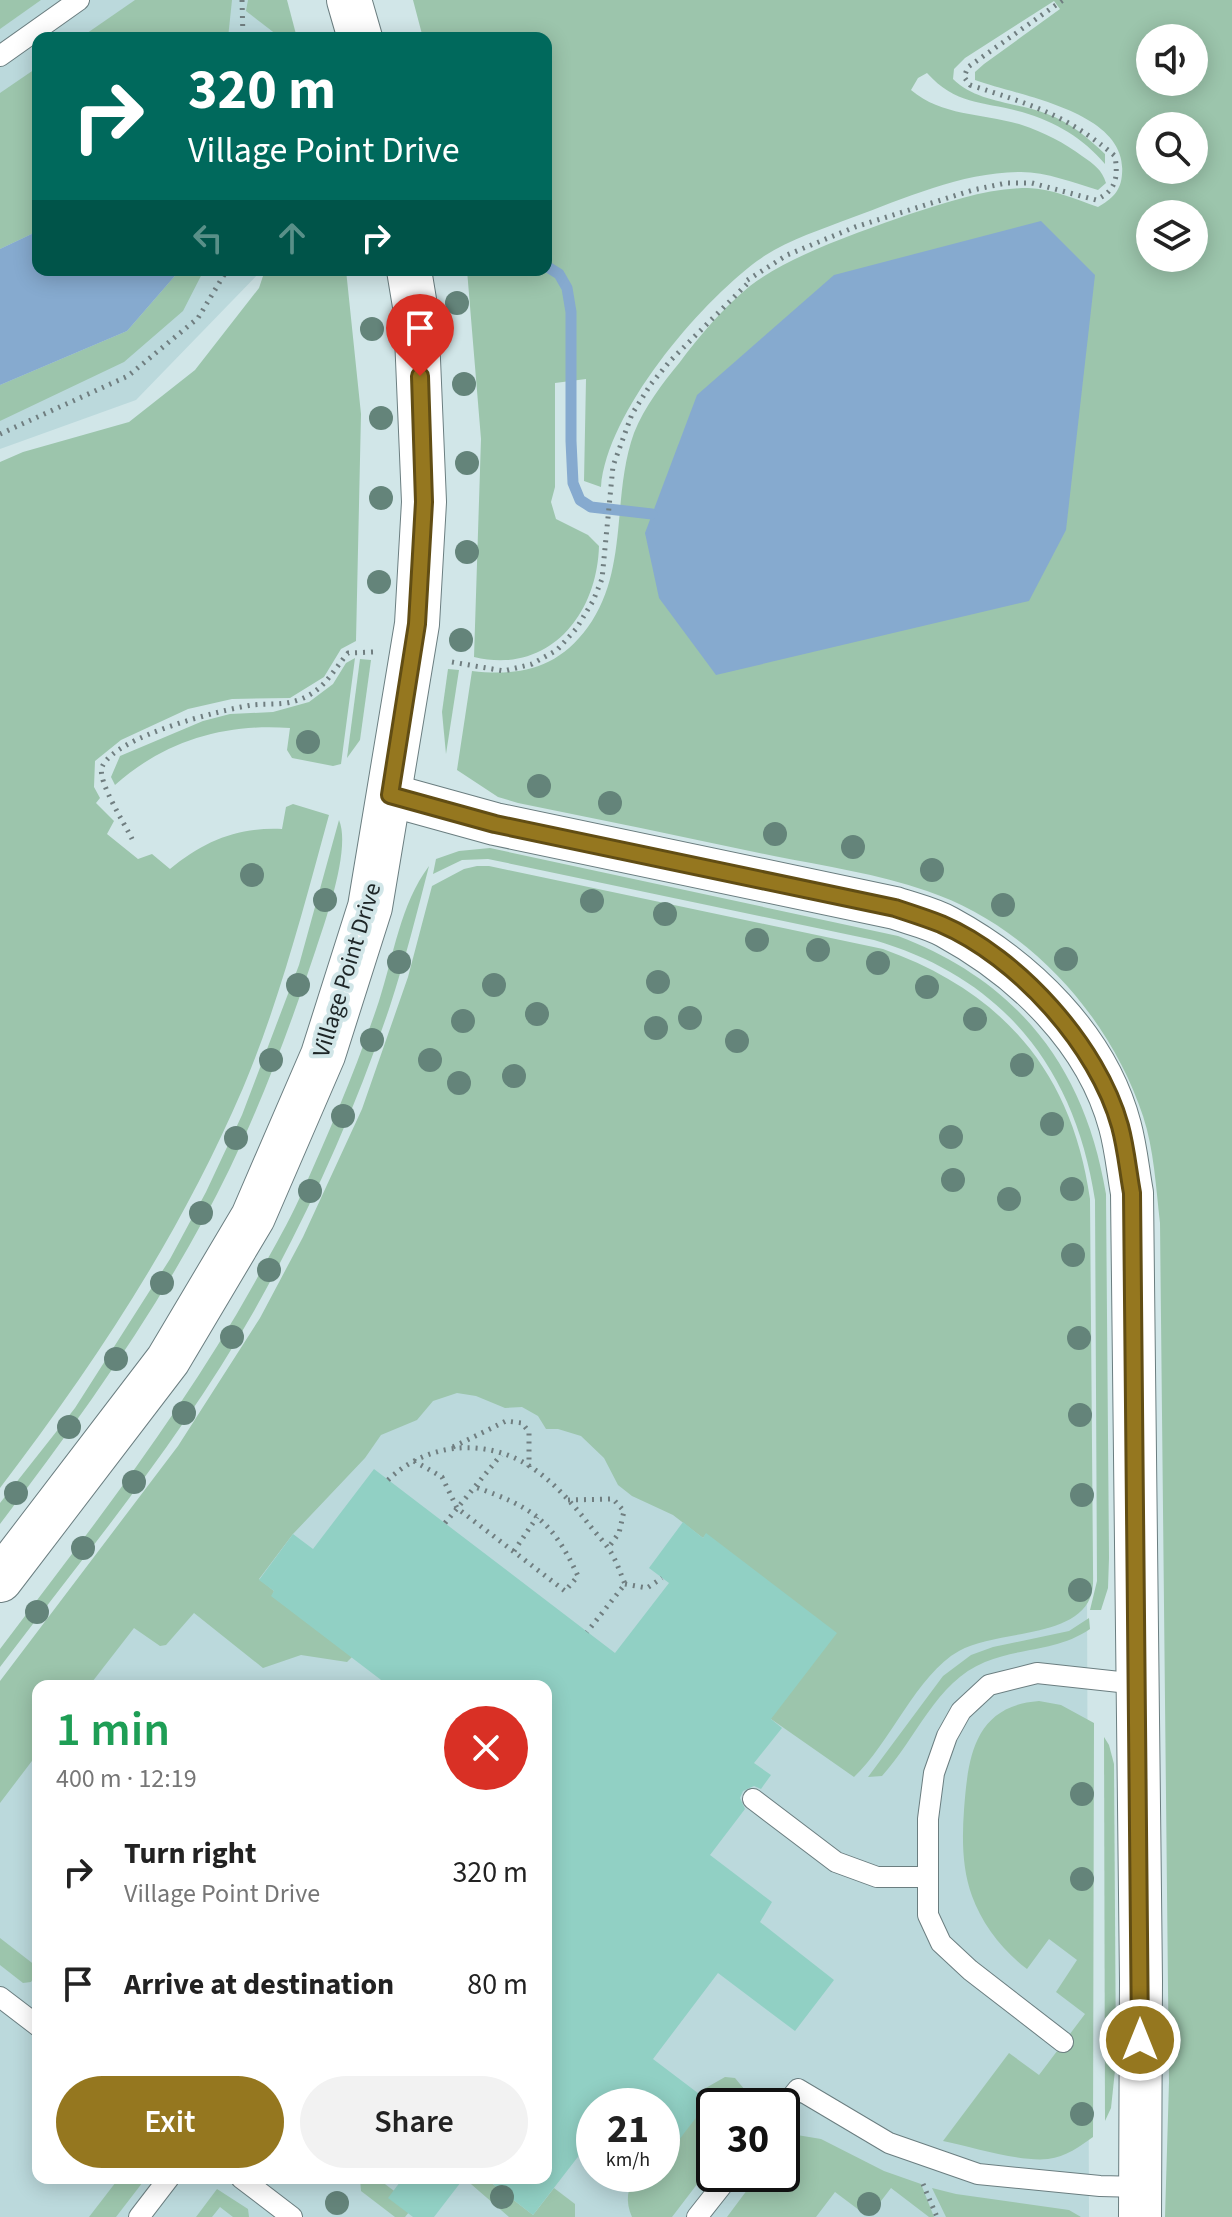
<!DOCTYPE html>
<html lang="en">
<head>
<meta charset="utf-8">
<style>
  body { margin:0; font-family:"Source Sans 3",sans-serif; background:#f2f2f2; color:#222; height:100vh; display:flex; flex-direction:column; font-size:30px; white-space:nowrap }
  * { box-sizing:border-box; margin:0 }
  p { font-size:26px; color:#767676 }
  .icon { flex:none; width:44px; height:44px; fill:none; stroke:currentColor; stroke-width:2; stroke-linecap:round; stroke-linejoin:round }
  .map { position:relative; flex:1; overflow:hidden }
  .side { position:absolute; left:32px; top:1680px; width:520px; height:504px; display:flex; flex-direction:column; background:#fff; border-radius:16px; box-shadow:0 4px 20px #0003 }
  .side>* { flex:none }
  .hud { position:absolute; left:32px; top:32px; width:520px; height:244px; border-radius:16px; box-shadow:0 4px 20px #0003; background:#00695c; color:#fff; overflow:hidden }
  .fabs { position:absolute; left:1136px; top:24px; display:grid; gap:16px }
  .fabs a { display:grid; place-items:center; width:72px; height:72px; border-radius:50%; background:#fff; box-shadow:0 4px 20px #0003; font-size:40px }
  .speed { position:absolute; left:576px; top:2088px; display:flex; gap:16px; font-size:40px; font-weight:700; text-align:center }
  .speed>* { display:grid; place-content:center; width:104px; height:104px; border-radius:50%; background:#fff; box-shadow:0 4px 20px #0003; line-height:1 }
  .speed small { font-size:20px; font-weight:400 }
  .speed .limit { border:4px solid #111; border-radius:12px; background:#fff; color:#111 }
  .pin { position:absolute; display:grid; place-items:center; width:68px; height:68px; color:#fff; margin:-82px -34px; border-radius:50% 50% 50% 0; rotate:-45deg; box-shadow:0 0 8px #0007 }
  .pin .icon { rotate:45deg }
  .me { position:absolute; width:88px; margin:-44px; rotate:0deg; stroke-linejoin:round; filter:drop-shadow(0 0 6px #0008) }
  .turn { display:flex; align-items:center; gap:28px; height:168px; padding:0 24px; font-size:36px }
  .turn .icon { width:104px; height:104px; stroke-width:2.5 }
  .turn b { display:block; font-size:56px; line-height:68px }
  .lanes { display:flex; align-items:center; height:76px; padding:0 24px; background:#0003; justify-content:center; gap:40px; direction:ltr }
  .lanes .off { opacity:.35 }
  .round { display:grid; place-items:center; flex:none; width:84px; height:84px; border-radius:42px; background:#f2f2f2 }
  .headline { display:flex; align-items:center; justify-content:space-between; height:136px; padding:0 24px }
  h1 { font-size:48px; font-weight:600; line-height:60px; color:#1e9e55 }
  .cta { display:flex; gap:16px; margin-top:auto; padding:16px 24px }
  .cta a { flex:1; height:92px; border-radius:48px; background:#95771f; color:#fff; font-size:32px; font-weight:600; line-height:92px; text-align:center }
  .cta a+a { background:#f2f2f2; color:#222 }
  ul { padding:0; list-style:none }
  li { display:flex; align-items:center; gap:24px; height:112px; padding:0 24px }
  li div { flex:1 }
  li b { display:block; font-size:30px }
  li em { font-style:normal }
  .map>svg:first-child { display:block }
  .built { fill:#bbd9dc; fill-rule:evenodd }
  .green { fill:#9cc5ac; fill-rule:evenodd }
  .water { fill:#86aacf }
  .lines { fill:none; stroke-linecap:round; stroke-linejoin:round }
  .stream { stroke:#86aacf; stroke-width:11 }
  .building { fill:#91d0c4 }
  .service-casing { stroke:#6b7e80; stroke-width:22 }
  .minor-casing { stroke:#6b7e80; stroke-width:44 }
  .tertiary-casing { stroke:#6b7e80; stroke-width:46 }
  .path { stroke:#707e80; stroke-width:5; stroke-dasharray:2 6; stroke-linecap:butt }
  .service { stroke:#fff; stroke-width:20 }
  .minor { stroke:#fff; stroke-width:42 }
  .tertiary { stroke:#fff; stroke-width:44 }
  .tree { fill:#64847a }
  .route-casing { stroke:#614d14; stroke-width:20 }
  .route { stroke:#95771f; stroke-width:14 }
  .labels { text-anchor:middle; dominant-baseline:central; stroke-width:8; stroke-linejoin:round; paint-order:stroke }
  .street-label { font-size:24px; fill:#1d2526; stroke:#d1e6e8 }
</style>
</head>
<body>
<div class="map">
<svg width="1232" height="2217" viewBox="0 0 1232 2217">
  <rect width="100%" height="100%" fill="#d1e6e8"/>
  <g class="built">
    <path d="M 0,0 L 266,0 L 282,38 L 38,38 L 38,270 L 262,270 L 136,400 L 0,449 Z"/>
    <path d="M 334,1224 L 1087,1586 L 1089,2217 L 0,2217 L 0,1705 ZM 38,1686 L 546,1686 L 546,2178 L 38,2178 ZM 594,2106 L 662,2106 L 662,2174 L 594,2174 ZM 714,2106 L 782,2106 L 782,2174 L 714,2174 Z"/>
  </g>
  <g class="green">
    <path d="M 0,0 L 41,0 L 0,29 Z"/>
    <path d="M 135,0 L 232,0 L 228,38 L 80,38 Z"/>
    <path d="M 248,0 L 287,0 L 297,38 L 281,38 L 246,11 Z"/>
    <path d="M 413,0 L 1232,0 L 1232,2217 L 1165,2217 L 1169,2082 L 1160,1223 C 1156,1188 1154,1149 1143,1116 C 1110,1016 1028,925 927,891 C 878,874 825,866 774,856 C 688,838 603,820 518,803 L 498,797 L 457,770 L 472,671 C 523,677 562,667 592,621 C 628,565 612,494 634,433 C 645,406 662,384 680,362 C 700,335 724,307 750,286 C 790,255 862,231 910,214 C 949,202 987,188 1028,188 C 1053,189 1075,199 1098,207 C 1112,199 1121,191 1122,174 C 1128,111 1018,96 975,80 L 975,72 L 984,64 L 1060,9 L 1054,1 L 965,58 L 954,69 L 953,79 C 977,103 1017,102 1047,114 C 1070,122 1088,138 1105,154 L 1105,164 C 1083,138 1056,122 1022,112 C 983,101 957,106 927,73 L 918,78 L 911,90 C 943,117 984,113 1022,125 C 1043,132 1065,143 1082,156 C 1094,164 1102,170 1106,183 L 1098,190 C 1075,183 1046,172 1021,172 C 962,172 906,198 851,218 C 820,230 784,241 757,261 C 698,305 607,412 601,487 L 584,481 L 586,379 L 555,383 L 555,487 L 551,502 L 556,519 L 588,535 L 599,546 C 597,616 548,675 474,657 L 481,439 L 467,270 L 546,270 L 546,38 L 423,38 ZM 1150,38 L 1194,38 L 1194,82 L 1150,82 ZM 1150,126 L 1194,126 L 1194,170 L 1150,170 ZM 1150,214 L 1194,214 L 1194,258 L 1150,258 Z"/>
    <path d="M 38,67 L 38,231 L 0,249 L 0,93 Z"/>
    <path d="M 180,270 L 204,270 L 183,311 L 124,362 L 0,421 L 0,385 L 127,331 Z"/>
    <path d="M 265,270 L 346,270 L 361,414 L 356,641 L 341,649 L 324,677 L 290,698 L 232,699 L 188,709 L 121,740 L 95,761 L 94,787 L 100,798 L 96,803 L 114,821 L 107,834 L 138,859 L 152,854 L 170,869 C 204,841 238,827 282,829 L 286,807 L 293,804 L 329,815 C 304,906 280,1000 243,1088 C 180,1235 96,1362 0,1488 L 0,462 L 23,452 L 129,422 L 195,370 L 259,288 Z"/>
    <path d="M 355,658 L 341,764 L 333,766 L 292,758 L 287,750 L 290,728 C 225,723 164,741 115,785 L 111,777 L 120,756 L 203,721 L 230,714 L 273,712 L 309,702 L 333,684 L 346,663 Z"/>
    <path d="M 360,659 L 371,660 L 360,740 L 347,758 Z"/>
    <path d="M 448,669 L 459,670 L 446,754 L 442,712 Z"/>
    <path d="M 339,820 C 351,848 326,919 316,949 C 291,1024 264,1097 230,1168 C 168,1296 86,1411 0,1524 L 0,1503 L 75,1408 L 170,1259 L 206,1192 L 242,1115 L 299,965 Z"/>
    <path d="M 490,848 L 898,936 C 1019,982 1085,1068 1106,1194 L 1109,1558 L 1108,1588 L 1101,1610 L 1090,1610 L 1097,1581 L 1095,1200 C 1075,1069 1004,978 874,940 L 488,859 L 462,860 L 433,874 L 436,859 L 459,851 Z"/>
    <path d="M 429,866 C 417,913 405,960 390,1006 C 355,1111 308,1215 254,1311 C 182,1438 88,1551 0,1667 L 0,1649 C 90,1530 182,1413 255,1282 C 270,1254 287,1226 300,1197 C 329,1133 357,1067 379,1001 C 394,955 400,905 429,866 Z"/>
    <path d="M 477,866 L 489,866 L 883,949 C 1003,992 1072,1072 1090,1199 L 1093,1568 C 1093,1578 1094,1589 1090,1598 C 1073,1639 995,1630 959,1651 C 917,1674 889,1745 854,1777 L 771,1719 L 706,1534 L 703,1538 L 673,1515 L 632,1496 L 618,1485 L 604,1458 L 581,1436 L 558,1429 L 546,1429 L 538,1416 L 522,1407 L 505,1408 L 476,1396 L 457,1393 L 433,1401 L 417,1420 L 381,1435 L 365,1458 L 293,1534 L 259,1579 L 274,1591 L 272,1596 L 352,1657 L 347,1662 L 301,1655 L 263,1668 L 194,1613 L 166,1645 L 160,1646 L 134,1628 L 89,1686 L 38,1686 L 38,1753 L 0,1803 L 0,1681 L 178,1446 L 260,1318 L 303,1237 L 362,1109 L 408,977 L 432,886 L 464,869 Z"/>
    <path d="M 1089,1618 L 1090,1629 C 1056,1652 1021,1647 985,1662 C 936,1682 916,1739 882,1776 L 868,1777 L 943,1676 L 971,1655 L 993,1647 L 1069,1631 Z"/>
    <path d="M 1039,1701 L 1061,1705 L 1094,1723 L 1093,2137 C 1080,2146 1066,2157 1048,2159 C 1019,2162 972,2147 943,2141 L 1009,2053 L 1039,2075 L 1085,2014 L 1056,1992 L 1077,1960 L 1049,1939 L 1027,1969 C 1003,1951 982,1924 972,1896 C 962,1869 962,1838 964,1810 C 968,1757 974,1706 1039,1701 Z"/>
    <path d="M 1104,1737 L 1109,1745 L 1114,1764 L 1116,2061 L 1111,2108 L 1105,2121 Z"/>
    <path d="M 0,1938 L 36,1966 L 37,1972 L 31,1982 L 23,1983 L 0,1965 Z"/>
    <path d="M 725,2077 L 735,2078 L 745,2090 L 747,2103 L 746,2106 L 714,2106 L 714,2162 L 672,2217 L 632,2217 C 625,2201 627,2188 637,2174 L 662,2174 L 662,2142 L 704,2089 Z"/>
    <path d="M 797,2135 L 821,2139 L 884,2171 L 921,2184 L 934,2217 L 929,2217 L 891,2188 L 871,2214 L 863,2213 L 835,2192 L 816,2217 L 727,2217 L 759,2174 L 782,2174 L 782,2144 Z"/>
    <path d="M 119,2178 L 146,2178 L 116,2217 L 89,2217 Z"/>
    <path d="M 360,2178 L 377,2178 L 414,2206 L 405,2217 L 395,2217 L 361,2191 Z"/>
    <path d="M 464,2178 L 485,2178 L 533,2215 L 554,2188 L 575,2204 L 575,2217 L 509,2217 Z"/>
    <path d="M 932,2188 L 956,2194 L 1069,2210 L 1081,2217 L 946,2217 Z"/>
    <path d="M 217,2189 L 248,2209 L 249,2217 L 233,2217 L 220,2207 L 212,2217 L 196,2217 Z"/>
  </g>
  <g class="water">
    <path d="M 1041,221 L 1095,275 L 1066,530 L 1029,601 L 716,675 L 659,598 L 645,533 L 697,395 L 834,275 Z"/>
    <path d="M 38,231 L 38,270 L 180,270 L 127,331 L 0,385 L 0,249 Z"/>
  </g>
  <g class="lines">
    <path class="stream" d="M 546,266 L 559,274 L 567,288 L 571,312 L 571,441 L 573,483 L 580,500 L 591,507 L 652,514"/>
  </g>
  <g class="building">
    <path d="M 374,1469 L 615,1653 L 669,1583 L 649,1568 L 683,1522 L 703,1538 L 706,1533 L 837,1633 L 771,1719 L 782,1728 L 754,1763 L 771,1775 L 761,1789 L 754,1786 L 743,1791 L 740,1798 L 745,1809 L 710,1855 L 772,1902 L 760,1922 L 834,1980 L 795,2031 L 718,1973 L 653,2059 L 715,2106 L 705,2106 L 662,2162 L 662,2106 L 594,2106 L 594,2136 L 533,2215 L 485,2178 L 546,2178 L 546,1686 L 389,1686 L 271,1596 L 274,1591 L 259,1580 L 293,1534 L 313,1549 Z"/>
    <path d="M 403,2178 L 464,2178 L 434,2217 L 413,2217 L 388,2198 Z"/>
  </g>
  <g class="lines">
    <defs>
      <g id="service">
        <path d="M 0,56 L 79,0"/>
        <path d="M 753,1799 L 836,1862 L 877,1877 L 927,1877"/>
        <path d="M 0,1997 L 38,2026"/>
        <path d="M 1063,2042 L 970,1970 L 941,1943 L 928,1915 L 928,1819 L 934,1773 L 947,1736 L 961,1711 L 989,1685 L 1037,1673 L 1138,1684"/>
        <path d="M 782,2109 L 798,2089 L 889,2143 L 978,2174 L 1100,2186 L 1140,2187"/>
        <path d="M 241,2178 L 292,2217"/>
        <path d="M 139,2217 L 169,2178"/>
        <path d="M 697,2217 L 731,2174"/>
      </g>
      <path id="minor" d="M 390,795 L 495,824 L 895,908 C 912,914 931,918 947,927 C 1024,969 1097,1039 1120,1126 C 1126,1148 1128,1171 1132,1193 L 1141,1981 L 1140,2217"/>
      <g id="tertiary">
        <path d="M 349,0 L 360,38"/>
        <path d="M 0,1580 L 168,1360 L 253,1217 L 323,1055 L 370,907 L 417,624 L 424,502 L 416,312 L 409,270"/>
      </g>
    </defs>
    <use href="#service" class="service-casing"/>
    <use href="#minor" class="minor-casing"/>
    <use href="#tertiary" class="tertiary-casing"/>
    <g class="path">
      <path d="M 242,0 L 243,38"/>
      <path d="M 0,434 L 128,376 L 198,318 L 227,270"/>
      <path d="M 452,662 L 504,671 L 532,664 L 557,650 L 576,629 L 593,601 L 602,579 L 613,466 L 632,414 L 651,384 L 670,361 L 748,283 L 746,281 L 787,255 L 855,227 L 973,190 L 1006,183 L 1032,183 L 1096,200 C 1117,190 1118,177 1115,156 C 1066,114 1029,104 970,85 L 964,77 L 968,67 L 1063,0"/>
      <path d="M 132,839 C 125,824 97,781 102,767 C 115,736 221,710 252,705 C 269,703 284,706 301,699 C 324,690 332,672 348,653 L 373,652"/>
      <path d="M 453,1447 L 506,1421 L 522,1423 L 529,1432 L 529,1467"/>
      <path d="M 414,1461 L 442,1477 L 457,1508 L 565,1591 L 578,1576 C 552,1520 532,1507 475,1487"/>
      <path d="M 388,1480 C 423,1446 475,1438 519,1460 C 545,1473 569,1499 587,1522 C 595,1533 607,1544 613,1556 C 618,1565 621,1575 625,1584 L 587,1632"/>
      <path d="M 568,1500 L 613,1499 L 624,1511 L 619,1533 L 608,1548"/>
      <path d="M 445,1523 L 501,1455"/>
      <path d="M 514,1551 L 537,1517"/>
      <path d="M 625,1584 L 647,1588 L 662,1578"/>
      <path d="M 923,2184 L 937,2217"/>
    </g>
    <use href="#service" class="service"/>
    <use href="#minor" class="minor"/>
    <use href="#tertiary" class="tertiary"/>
  </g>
  <g class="tree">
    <circle cx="457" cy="303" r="12"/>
    <circle cx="372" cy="329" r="12"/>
    <circle cx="464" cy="384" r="12"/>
    <circle cx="381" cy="418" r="12"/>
    <circle cx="467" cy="463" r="12"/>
    <circle cx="381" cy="498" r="12"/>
    <circle cx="467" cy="552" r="12"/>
    <circle cx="379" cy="582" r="12"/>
    <circle cx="461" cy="640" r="12"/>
    <circle cx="308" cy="742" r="12"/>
    <circle cx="539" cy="786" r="12"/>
    <circle cx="610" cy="803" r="12"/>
    <circle cx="775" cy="834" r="12"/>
    <circle cx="853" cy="847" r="12"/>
    <circle cx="932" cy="870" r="12"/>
    <circle cx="252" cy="875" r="12"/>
    <circle cx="325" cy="900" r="12"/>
    <circle cx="592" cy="901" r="12"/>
    <circle cx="1003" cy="905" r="12"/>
    <circle cx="665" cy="914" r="12"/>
    <circle cx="757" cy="940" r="12"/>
    <circle cx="818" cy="950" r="12"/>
    <circle cx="1066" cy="959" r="12"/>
    <circle cx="399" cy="962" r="12"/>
    <circle cx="878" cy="963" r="12"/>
    <circle cx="658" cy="982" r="12"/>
    <circle cx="298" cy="985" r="12"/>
    <circle cx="494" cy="985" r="12"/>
    <circle cx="927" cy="987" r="12"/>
    <circle cx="537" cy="1014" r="12"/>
    <circle cx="690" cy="1018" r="12"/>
    <circle cx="975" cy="1019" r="12"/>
    <circle cx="463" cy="1021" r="12"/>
    <circle cx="656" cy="1028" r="12"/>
    <circle cx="372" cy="1040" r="12"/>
    <circle cx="737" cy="1041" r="12"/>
    <circle cx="271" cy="1060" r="12"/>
    <circle cx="430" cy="1060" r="12"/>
    <circle cx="1022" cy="1065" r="12"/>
    <circle cx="514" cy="1076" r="12"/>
    <circle cx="459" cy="1083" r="12"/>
    <circle cx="343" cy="1116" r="12"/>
    <circle cx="1052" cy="1124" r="12"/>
    <circle cx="951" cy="1137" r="12"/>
    <circle cx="236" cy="1138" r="12"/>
    <circle cx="953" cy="1180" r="12"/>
    <circle cx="1072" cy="1189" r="12"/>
    <circle cx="310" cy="1191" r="12"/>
    <circle cx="1009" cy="1199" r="12"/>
    <circle cx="201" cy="1213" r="12"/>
    <circle cx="1073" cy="1255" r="12"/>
    <circle cx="269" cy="1270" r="12"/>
    <circle cx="162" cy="1283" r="12"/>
    <circle cx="232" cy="1337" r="12"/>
    <circle cx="1079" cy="1338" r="12"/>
    <circle cx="116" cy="1359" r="12"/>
    <circle cx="184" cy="1413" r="12"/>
    <circle cx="1080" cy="1415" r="12"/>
    <circle cx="69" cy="1427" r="12"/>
    <circle cx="134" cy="1482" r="12"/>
    <circle cx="16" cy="1493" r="12"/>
    <circle cx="1082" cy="1495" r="12"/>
    <circle cx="83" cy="1548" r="12"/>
    <circle cx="1080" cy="1590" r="12"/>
    <circle cx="37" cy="1612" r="12"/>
    <circle cx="1082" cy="1794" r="12"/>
    <circle cx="1082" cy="1879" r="12"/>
    <circle cx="1082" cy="2114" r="12"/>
    <circle cx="502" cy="2197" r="12"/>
    <circle cx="337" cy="2203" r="12"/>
    <circle cx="869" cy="2204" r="12"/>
  </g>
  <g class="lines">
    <defs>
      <path id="route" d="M 420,376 L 424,502 L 417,624 L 390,795 L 495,824 L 895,908 C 910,913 926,918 941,924 C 1018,957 1098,1046 1120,1126 C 1126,1148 1128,1171 1132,1193 L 1140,2040"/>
    </defs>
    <use href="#route" class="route-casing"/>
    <use href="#route" class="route"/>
  </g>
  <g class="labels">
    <g class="street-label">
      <text transform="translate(347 970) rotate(-73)">Village Point Drive</text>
    </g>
  </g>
</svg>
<div class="fabs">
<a><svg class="icon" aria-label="sound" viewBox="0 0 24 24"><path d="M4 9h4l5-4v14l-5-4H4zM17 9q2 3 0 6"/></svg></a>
<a><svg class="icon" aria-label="search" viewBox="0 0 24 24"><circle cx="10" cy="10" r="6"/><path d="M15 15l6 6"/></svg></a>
<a><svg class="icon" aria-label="layers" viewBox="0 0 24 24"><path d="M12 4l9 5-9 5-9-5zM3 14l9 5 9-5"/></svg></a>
</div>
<div class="speed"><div>21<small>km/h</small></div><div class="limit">30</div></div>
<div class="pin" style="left:420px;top:376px;background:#d93025"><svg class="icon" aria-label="arrive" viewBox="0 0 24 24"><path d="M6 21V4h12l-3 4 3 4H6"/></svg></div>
<svg class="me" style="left:1140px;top:2040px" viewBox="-20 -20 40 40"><circle r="17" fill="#95771f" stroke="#fff" stroke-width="3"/><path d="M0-11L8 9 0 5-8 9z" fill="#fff"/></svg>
<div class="hud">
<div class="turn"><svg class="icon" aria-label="right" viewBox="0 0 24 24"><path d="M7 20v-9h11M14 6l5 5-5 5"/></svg><div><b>320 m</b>Village Point Drive</div></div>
<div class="lanes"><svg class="icon off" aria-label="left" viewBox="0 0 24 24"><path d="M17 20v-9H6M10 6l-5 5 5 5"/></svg><svg class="icon off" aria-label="ahead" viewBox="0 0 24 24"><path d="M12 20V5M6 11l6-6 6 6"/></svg><svg class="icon" aria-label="right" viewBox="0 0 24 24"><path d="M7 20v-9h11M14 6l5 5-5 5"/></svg></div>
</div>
<section class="side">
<div class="headline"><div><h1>1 min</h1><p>400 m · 12:19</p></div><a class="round" style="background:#d93025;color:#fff"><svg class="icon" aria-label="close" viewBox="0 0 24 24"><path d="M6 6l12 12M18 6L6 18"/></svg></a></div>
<ul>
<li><svg class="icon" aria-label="right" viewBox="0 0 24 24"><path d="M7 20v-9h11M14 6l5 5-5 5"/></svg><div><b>Turn right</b><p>Village Point Drive</p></div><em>320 m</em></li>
<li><svg class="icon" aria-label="arrive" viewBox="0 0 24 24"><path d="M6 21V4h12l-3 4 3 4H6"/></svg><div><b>Arrive at destination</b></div><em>80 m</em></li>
</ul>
<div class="cta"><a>Exit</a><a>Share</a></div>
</section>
</div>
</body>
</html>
